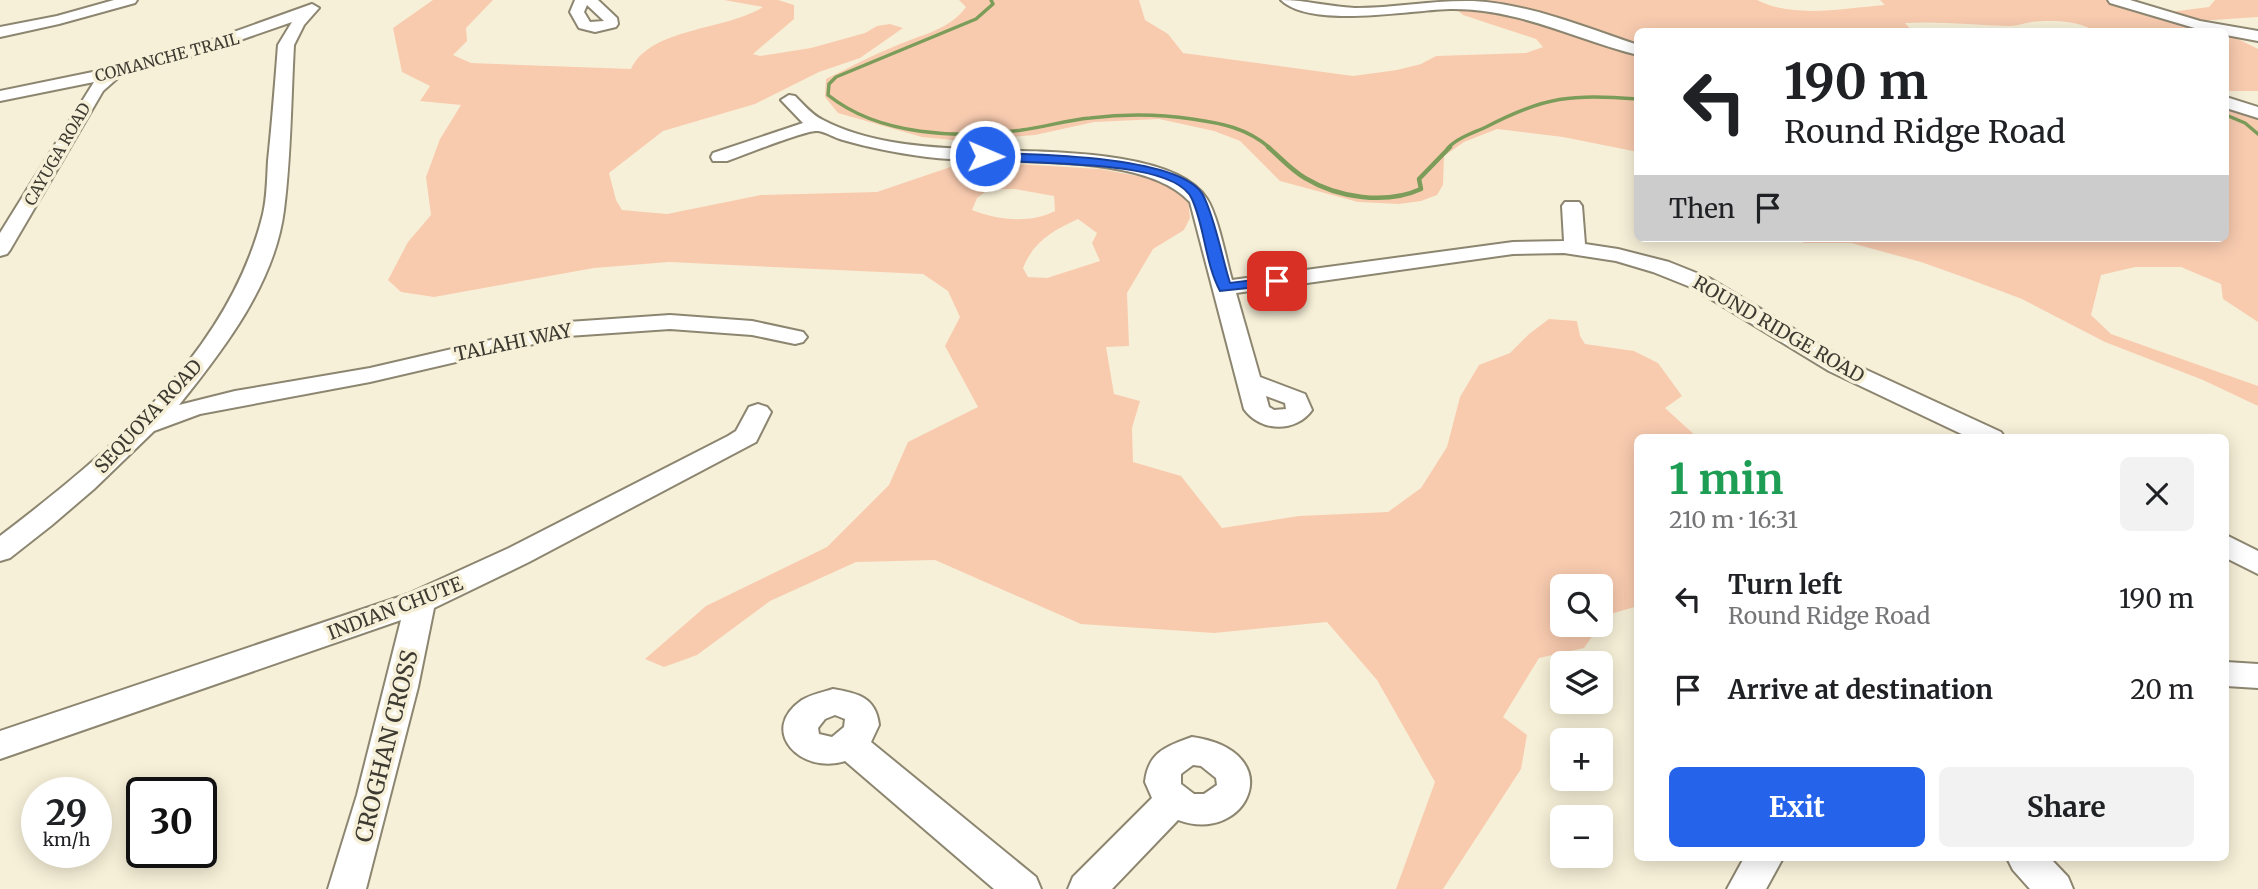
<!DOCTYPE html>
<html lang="en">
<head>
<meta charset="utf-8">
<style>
  body { margin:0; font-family:Merriweather,serif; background:#f2f2f2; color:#202124; height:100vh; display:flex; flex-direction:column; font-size:26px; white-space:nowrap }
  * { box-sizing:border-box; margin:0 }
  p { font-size:23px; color:#757577 }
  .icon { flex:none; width:38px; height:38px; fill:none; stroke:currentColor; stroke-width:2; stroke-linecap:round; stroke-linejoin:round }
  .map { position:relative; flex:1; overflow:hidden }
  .side { position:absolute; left:1634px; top:434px; width:595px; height:427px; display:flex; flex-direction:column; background:#fff; border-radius:10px; box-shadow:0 4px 18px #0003 }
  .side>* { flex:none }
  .top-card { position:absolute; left:1634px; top:28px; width:595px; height:214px; border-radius:10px; box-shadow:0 4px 18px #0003; background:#fff; color:#202124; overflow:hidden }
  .tools { position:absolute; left:1550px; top:574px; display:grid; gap:14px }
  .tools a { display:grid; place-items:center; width:63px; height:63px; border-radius:10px; background:#fff; box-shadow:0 4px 18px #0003; font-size:35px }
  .speed { position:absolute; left:21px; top:777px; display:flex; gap:14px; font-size:35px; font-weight:700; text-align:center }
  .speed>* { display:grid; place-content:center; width:91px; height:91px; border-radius:50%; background:#fff; box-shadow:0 4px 18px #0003; line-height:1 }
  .speed small { font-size:18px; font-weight:400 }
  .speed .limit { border:4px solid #111; border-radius:10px; background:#fff; color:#111 }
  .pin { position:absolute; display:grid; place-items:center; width:60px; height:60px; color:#fff; margin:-30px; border-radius:14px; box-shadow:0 4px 10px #0006 }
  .me { position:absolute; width:77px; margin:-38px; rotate:91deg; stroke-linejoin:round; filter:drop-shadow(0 0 5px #0008) }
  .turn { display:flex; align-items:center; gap:24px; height:147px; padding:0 35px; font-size:32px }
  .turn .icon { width:91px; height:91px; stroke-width:2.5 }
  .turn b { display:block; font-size:49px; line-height:60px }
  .then { display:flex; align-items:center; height:66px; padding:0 35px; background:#0003; gap:14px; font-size:26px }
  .round { display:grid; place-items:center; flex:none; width:74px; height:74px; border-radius:10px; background:#f2f2f2 }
  .head { display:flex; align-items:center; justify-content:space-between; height:119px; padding:0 35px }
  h1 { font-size:42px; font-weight:700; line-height:52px; color:#1e9e55 }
  .cta { display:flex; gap:14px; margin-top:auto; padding:14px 35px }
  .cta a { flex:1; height:80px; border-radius:10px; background:#2563eb; color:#fff; font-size:28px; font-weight:700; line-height:80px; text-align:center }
  .cta a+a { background:#f2f2f2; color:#202124 }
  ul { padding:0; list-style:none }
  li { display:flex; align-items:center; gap:21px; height:91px; padding:0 35px }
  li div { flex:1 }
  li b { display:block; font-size:26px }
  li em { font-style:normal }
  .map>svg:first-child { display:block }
  .green { fill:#f8cbaf; fill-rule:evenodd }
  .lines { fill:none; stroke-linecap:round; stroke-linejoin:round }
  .stream-far1 { stroke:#7c9c5a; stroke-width:3.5 }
  .stream { stroke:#7c9c5a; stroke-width:4.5 }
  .minor-casing { stroke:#8c8570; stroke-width:4 }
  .minor { fill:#fff; fill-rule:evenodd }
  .route { fill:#2563eb; stroke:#184099; stroke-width:2 }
  .labels { text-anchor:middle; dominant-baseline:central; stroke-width:7; stroke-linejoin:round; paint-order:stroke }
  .far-street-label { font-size:16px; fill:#3d3a31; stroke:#f7f0d8 }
  .street-label { font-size:19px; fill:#3d3a31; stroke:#f7f0d8 }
  .near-street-label { font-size:23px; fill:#3d3a31; stroke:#f7f0d8 }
</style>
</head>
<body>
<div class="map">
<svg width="2258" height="889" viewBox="0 0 2258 889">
  <rect width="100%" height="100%" fill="#f7f0d8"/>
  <g class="green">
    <path d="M 433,0 L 493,0 L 466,28 L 467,41 L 453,55 L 471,63 L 631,69 C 651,27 725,31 763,7 L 724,0 L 778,0 L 794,5 L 794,19 L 753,54 L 760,56 L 811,48 L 865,33 L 877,26 L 890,24 L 903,28 L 860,58 L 819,72 L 755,104 L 663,131 L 609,173 L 616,200 L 622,210 L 667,214 L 761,195 L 877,192 L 968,161 L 1100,169 L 1159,180 L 1188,199 L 1190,218 L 1184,230 L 1153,249 L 1127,293 L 1129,346 L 1106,347 L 1114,394 L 1140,401 L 1132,428 L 1133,462 L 1181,476 L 1222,528 L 1299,516 L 1388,512 L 1421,488 L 1447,447 L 1460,397 L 1479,365 L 1510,353 L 1529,334 L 1549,319 L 1577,321 L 1580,336 L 1585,344 L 1634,351 L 1658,363 L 1682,396 L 1665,408 L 1697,437 L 1638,438 L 1638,606 L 1607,615 L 1601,623 L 1601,586 L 1563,586 L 1563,625 L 1600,625 L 1584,648 L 1539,658 L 1503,717 L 1527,735 L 1521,769 L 1443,889 L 1396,889 L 1435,782 L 1377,680 L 1327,622 L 1214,633 L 1081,624 L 935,560 L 856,562 L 770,601 L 697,655 L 664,667 L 645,659 L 706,606 L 827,547 L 889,485 L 908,442 L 978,407 L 945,346 L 960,317 L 948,291 L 923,274 L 669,262 L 594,268 L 434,297 L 401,292 L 388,280 L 408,242 L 431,215 L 426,177 L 440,139 L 461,105 L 420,101 L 430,86 L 402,72 L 393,28 ZM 989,189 L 1015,189 L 1054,196 L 1055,211 C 1030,224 997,220 972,210 L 977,198 ZM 1078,219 L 1097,233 L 1092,243 L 1100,261 L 1047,278 L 1028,277 L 1023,268 C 1034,241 1052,231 1078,219 Z"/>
    <path d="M 959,0 L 1139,0 L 1145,20 L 1168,34 L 1183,53 L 1353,76 L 1397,70 L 1421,64 L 1436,56 L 1526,53 L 1543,47 L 1536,39 L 1463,15 L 1457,10 L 1468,8 L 1475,0 L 1757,0 C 1793,19 1845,8 1885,5 L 1880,0 L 2106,0 L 2220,31 L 2096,32 C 2079,20 2051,20 2032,22 C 2024,23 2017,26 2010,26 C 1975,25 1940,21 1905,23 L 1913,32 L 1638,32 L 1638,152 L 1563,137 L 1497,129 L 1464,142 L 1444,156 L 1443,185 L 1437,195 L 1421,201 L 1399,204 L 1358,202 L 1280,181 L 1240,141 L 1214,131 L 1159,119 L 1094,122 L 1035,135 L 962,141 L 922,137 L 838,113 L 825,97 L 826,79 C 850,67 875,54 900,44 C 924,34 950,29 966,7 Z"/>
    <path d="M 2215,0 L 2258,0 L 2258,17 L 2198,21 L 2170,12 L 2209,7 Z"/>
    <path d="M 2226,33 L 2258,49 L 2258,91 L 2226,91 Z"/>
    <path d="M 2226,107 L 2258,116 L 2258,322 L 2223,299 L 2221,284 L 2181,267 L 2135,267 L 2101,275 L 2091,315 L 2111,334 L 2258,386 L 2258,406 L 2203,380 L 2105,342 L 2022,299 L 1966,278 L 1921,262 L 1851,243 L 1804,243 L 1794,238 L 2226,238 Z"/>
  </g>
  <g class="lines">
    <g class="stream-far1">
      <path d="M 991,0 L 993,4 L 976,19 L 836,77 L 829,84 L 828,95 C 879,136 959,139 1022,130 C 1045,127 1067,120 1090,118 C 1124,114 1158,114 1192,119 C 1221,123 1247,128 1270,148"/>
      <path d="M 2226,115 L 2245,123 L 2258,134"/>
      <path d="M 1448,148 C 1457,138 1473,133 1486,127 C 1545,96 1572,94 1638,99"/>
    </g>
    <path class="stream" d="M 1268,147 C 1280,157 1291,170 1305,178 C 1338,198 1386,205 1421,189 L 1419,179 L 1450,147"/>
    <defs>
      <g id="minor">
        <path d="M 114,0 L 137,0 L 135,3 L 59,24 L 0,37 L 0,27 L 57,16 Z"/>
        <path d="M 575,0 L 598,0 L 617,18 L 618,24 L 616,27 L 595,32 L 579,28 L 570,12 ZM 587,5 L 604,21 L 590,22 L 584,12 Z"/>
        <path d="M 1281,0 C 1306,0 1330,7 1355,8 C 1395,8 1433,0 1473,1 C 1530,4 1584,27 1638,45 L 1638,55 C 1574,39 1518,8 1450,9 C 1410,10 1311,29 1281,0 Z"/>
        <path d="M 2108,0 L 2130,0 L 2200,21 L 2258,31 L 2258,41 L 2226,35 L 2226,32 L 2198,29 L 2110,3 Z"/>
        <path d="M 312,4 L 319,8 L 304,25 L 294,45 C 291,100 291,156 284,210 C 275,283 224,349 179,405 L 235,391 L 370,368 L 568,322 L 670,315 L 752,321 L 803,332 L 807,337 L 803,342 L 795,344 L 752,335 L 670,329 L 568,336 L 370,382 L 200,414 L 154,431 L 94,489 L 52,525 L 10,558 L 0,561 L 0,536 C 109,453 229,353 263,214 C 267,197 267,178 268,161 C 272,123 275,84 278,45 L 292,22 L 200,54 L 121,75 L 103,91 L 10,250 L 7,254 L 0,256 L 0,233 L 94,82 L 0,101 L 0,91 L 117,67 L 189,48 Z"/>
        <path d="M 789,95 L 795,96 C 804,105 812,115 823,120 C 865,142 918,147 964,149 C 1022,153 1173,145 1207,199 C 1218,216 1226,259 1232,280 L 1513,242 L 1564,241 L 1562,206 L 1565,202 L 1579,202 L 1582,206 L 1585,244 L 1618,249 L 1669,262 L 1709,278 L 1847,361 L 2001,432 L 2005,438 L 1970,438 L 1829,371 L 1693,288 L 1653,272 L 1616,261 L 1564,253 L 1513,254 L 1236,293 L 1260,377 L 1305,394 L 1312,410 C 1296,433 1260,432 1244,409 L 1190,202 C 1142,149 996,166 927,157 C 898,153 870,148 843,140 C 835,138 826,132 818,131 C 807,129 742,156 727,161 L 713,161 L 711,157 L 713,153 L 803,123 L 781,100 ZM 1266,396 L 1285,403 L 1286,409 L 1274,410 L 1269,407 Z"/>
        <path d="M 2226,97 L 2258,107 L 2258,118 L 2226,108 Z"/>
        <path d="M 758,404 L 767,407 L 771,412 L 756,442 L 529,562 L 434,608 L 418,687 L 366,889 L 328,889 L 357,795 L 401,620 L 0,759 L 0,731 L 408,594 L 509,548 L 728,436 L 736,431 L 749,407 Z"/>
        <path d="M 2226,535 L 2258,551 L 2258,574 L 2226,558 Z"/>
        <path d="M 2226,662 L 2258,664 L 2258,688 L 2226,686 Z"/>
        <path d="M 833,689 C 857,693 876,697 879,725 L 871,742 L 1036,877 L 1041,889 L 994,889 L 845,761 C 802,775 757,731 802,700 C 810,695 823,692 833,689 ZM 835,715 L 845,719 L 844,727 L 832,737 L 819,734 L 818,728 L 825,719 Z"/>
        <path d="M 1192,737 C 1291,751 1248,846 1178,820 L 1112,889 L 1068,889 L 1073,877 L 1152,798 L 1145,782 C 1148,752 1167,746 1192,737 ZM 1193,765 L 1201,766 L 1216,778 L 1217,785 L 1204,794 L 1194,794 L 1181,784 L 1181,774 Z"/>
        <path d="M 1744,858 L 1783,858 L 1766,889 L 1727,889 Z"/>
        <path d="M 2007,858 L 2050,858 L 2068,877 L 2073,889 L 2030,889 L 2013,870 Z"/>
      </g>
    </defs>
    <use href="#minor" class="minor-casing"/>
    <use href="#minor" class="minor"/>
  </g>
  <path class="route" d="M 985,153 C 1028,154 1181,155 1203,195 C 1215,218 1222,258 1230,283 L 1277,277 L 1284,281 L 1277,285 L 1220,291 C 1205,263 1205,228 1192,199 C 1173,156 1022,167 981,158 L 981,154 Z"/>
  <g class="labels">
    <g class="far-street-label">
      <text transform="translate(167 57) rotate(-15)">COMANCHE TRAIL</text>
      <text transform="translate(57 154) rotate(-60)">CAYUGA ROAD</text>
    </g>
    <g class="street-label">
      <text transform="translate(1779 329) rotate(30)">ROUND RIDGE ROAD</text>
      <text transform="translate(513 342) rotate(-12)">TALAHI WAY</text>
      <text transform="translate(148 416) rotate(-47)">SEQUOYA ROAD</text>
      <text transform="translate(395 608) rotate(-21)">INDIAN CHUTE</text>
    </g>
    <g class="near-street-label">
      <text transform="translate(386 746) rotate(-76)">CROGHAN CROSS</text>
    </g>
  </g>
</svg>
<div class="tools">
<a><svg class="icon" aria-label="search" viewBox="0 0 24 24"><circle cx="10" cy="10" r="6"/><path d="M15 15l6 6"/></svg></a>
<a><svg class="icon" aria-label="layers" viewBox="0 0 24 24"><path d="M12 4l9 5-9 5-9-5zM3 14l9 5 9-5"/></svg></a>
<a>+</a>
<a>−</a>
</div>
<div class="speed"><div>29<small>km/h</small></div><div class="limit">30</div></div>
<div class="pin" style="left:1277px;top:281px;background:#d93025"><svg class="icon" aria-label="arrive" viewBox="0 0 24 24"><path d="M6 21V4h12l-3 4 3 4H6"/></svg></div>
<svg class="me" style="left:985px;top:156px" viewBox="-20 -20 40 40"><circle r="17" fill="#2563eb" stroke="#fff" stroke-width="3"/><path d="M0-11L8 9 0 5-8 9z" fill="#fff"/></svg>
<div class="top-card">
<div class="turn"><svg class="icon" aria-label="left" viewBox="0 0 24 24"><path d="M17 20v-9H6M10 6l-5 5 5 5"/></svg><div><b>190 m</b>Round Ridge Road</div></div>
<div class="then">Then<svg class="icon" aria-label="arrive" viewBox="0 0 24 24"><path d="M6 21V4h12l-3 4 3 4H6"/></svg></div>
</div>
<section class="side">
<div class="head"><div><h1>1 min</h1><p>210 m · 16:31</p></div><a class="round"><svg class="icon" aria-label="close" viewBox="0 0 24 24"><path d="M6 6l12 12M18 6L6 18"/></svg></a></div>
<ul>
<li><svg class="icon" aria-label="left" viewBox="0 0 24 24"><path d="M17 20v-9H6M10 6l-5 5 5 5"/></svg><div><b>Turn left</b><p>Round Ridge Road</p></div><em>190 m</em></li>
<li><svg class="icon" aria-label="arrive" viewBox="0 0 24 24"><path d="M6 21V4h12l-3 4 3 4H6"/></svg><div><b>Arrive at destination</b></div><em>20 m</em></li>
</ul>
<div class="cta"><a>Exit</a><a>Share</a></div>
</section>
</div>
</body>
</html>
